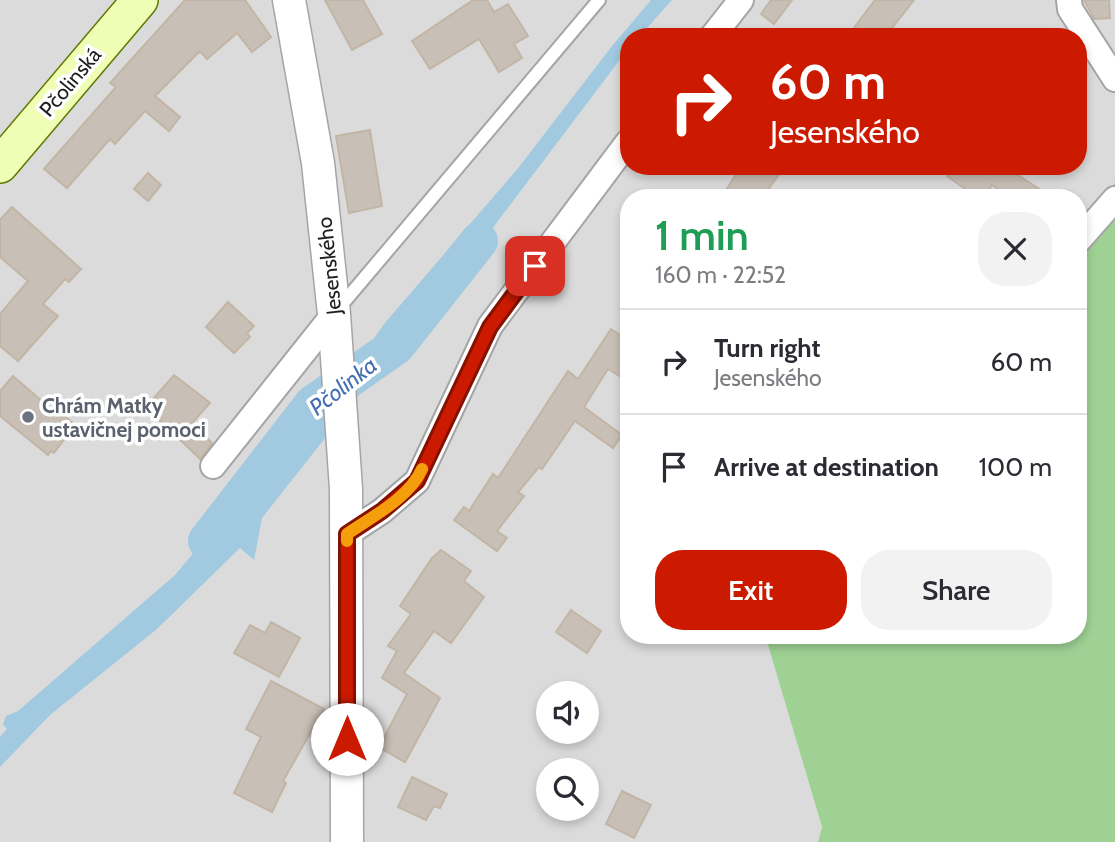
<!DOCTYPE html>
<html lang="en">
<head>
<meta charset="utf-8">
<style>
  body { margin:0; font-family:Cabin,sans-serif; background:#f2f2f3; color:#2b2b33; height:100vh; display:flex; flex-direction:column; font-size:26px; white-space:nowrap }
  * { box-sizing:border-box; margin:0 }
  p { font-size:23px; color:#7c7c81 }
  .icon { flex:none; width:38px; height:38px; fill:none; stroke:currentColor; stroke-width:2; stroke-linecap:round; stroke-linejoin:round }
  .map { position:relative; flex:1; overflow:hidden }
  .sheet { position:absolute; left:620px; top:189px; width:467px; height:455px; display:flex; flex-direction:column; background:#fff; border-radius:28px; box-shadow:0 4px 10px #0003 }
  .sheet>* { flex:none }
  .top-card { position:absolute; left:620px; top:28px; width:467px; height:147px; border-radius:28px; box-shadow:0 4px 10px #0003; background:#cc1a00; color:#fff; overflow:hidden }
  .buttons { position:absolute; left:536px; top:681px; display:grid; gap:14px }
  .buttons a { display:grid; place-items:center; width:63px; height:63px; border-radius:50%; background:#fff; box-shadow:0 4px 10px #0003; font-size:35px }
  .pin { position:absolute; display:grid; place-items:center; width:60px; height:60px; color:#fff; margin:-30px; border-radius:14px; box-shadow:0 4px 10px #0006 }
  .me { position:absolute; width:77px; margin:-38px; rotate:0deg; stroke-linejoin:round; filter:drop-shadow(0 0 5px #0008) }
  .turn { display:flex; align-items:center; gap:24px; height:147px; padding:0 35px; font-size:32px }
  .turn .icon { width:91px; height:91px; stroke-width:2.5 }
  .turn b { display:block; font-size:49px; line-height:60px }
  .round { display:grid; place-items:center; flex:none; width:74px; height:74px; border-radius:28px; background:#f2f2f3 }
  .summary { display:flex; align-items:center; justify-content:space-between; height:119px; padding:0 35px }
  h1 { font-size:42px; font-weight:600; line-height:52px; color:#1e9e55 }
  .action { display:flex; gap:14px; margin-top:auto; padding:14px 35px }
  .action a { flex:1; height:80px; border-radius:28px; background:#cc1a00; color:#fff; font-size:28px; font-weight:600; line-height:80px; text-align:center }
  .action a+a { background:#f2f2f3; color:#2b2b33 }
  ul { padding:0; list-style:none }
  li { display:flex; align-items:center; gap:21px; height:105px; padding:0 35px; border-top:2px solid #e1e1e2 }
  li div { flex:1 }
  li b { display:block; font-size:26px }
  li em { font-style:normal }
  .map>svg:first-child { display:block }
  .residential { fill:#dcdbdb; fill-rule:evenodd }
  .forest { fill:#9fd195 }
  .water { fill:#a1cae0 }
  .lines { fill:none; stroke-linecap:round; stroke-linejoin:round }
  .river { stroke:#a1cae0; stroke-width:38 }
  .building { fill:#c8c0b6; stroke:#c2b5a5; stroke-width:2 }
  .service-casing { stroke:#a5a5a5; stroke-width:16 }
  .minor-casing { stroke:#a5a5a5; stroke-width:28 }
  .tertiary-casing { stroke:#a5a5a5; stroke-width:35 }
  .secondary-casing { stroke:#5d7a00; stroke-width:38 }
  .service { stroke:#fff; stroke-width:12 }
  .minor { stroke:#fff; stroke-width:24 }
  .tertiary { stroke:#fff; stroke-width:32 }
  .secondary { stroke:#f0fdb4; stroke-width:35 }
  .route-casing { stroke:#851100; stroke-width:18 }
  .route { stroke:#cc1a00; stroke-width:12 }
  .slow { stroke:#f59e0b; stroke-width:12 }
  .worship-dot { fill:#6b7280; stroke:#fff; stroke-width:2.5 }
  .labels { text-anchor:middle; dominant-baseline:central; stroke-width:7; stroke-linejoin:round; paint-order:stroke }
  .street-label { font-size:21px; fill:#1e1e1e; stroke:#fff }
  .worship-label { font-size:21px; font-weight:bold; fill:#5b616d; stroke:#fff; text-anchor:start }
  .water-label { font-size:23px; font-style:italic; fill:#446eb3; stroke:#fff }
</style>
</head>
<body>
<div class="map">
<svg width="1115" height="842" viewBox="0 0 1115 842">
  <rect width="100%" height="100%" fill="#f0ede3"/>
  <path class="residential" d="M 0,0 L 1115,0 L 1115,182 L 1078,257 L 1078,198 L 628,198 L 628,635 L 765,635 L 822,827 L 818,842 L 0,842 ZM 628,37 L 1078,37 L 1078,166 L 628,166 ZM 548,693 L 586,693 L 586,732 L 548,732 ZM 548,770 L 586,770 L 586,808 L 548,808 Z"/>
  <path class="forest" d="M 1115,182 L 1115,842 L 818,842 L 822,827 L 765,635 L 1078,635 L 1078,257 Z"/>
  <path class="water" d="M 651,0 L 672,0 L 639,37 L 628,37 L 628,49 L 473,254 L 397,336 L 363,390 L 262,518 L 254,560 L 240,548 L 157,629 L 50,715 L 0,767 L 0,737 L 7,729 L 3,724 L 6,716 L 18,711 L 175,575 L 217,525 L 205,513 L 224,494 L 246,504 L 285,467 L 384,324 L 519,167 L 612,46 Z"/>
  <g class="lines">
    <path class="river" d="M 207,541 L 313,404 L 396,346 L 479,241"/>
  </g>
  <g class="building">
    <path d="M 185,0 L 245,0 L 271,37 L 252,52 L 237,33 L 207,59 L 200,51 L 155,96 L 180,117 L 169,131 L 145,111 L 115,144 L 110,139 L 67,188 L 44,169 L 116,87 L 110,83 Z"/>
    <path d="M 325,0 L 363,0 L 382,34 L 352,50 Z"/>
    <path d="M 473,0 L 487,0 L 494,12 L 508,4 L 528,36 L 514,44 L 522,58 L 499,72 L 479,39 L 430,69 L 412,41 Z"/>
    <path d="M 771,0 L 792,0 L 774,24 L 761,14 Z"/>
    <path d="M 875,0 L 914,0 L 885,37 L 847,37 Z"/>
    <path d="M 1084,0 L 1109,0 L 1110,18 L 1094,19 Z"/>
    <path d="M 370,130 L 382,206 L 349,213 L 336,136 Z"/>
    <path d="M 741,166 L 785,166 L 762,198 L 734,198 L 725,192 Z"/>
    <path d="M 954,166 L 1004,166 L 1053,198 L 1011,198 L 992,185 L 984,198 L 978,198 L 947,176 Z"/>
    <path d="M 148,173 L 161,185 L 148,201 L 134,189 Z"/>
    <path d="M 12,207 L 81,269 L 69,282 L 65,279 L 43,304 L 58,316 L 18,361 L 0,346 L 0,314 L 28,281 L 0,257 L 0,220 Z"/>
    <path d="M 228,302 L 254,326 L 247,333 L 250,337 L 234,353 L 206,327 Z"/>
    <path d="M 611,329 L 628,340 L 628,366 L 621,377 L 608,369 L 584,407 L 622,435 L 613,448 L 575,421 L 542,469 L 539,467 L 518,492 L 524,496 L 497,531 L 507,538 L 497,551 L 454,520 L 464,507 L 469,511 L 493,474 L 498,478 L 568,371 L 578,379 Z"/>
    <path d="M 174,375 L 210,403 L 192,423 L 212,443 L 200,459 L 146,407 Z"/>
    <path d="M 13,376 L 58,415 L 61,413 L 75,425 L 54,453 L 51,451 L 48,455 L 0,416 L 0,391 Z"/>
    <path d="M 441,550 L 471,571 L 464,581 L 484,597 L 451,643 L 434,631 L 404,673 L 440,698 L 405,762 L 379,747 L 407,694 L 382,678 L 397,651 L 388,646 L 411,614 L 400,606 L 432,558 Z"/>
    <path d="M 571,610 L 601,631 L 587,653 L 556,632 Z"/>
    <path d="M 271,622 L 300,638 L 279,677 L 234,653 L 250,625 L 265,633 Z"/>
    <path d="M 271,681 L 324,709 L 283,781 L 286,783 L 272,812 L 234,793 L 261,737 L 246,729 Z"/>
    <path d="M 412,777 L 447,794 L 440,808 L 434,806 L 426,820 L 398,807 Z"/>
    <path d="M 622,791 L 651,805 L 634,838 L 606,824 Z"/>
  </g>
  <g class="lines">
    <defs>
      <path id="service" d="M 339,308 L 599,0"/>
      <g id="minor">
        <path d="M 1069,0 L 1070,9 L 1115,79"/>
        <path d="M 712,37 L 741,0"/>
        <path d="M 1078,241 L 1115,199"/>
        <path d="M 213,466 L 334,314"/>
        <path d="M 347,534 L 382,511 L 417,481 L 490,326 L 628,142"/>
      </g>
      <path id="tertiary" d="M 289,0 L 318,163 L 334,314 L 346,489 L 347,842"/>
      <path id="secondary" d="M 0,165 L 140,0"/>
    </defs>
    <use href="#service" class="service-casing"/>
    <use href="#minor" class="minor-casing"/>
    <use href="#tertiary" class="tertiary-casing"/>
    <use href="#secondary" class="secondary-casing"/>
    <use href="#service" class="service"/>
    <use href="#minor" class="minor"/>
    <use href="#tertiary" class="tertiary"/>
    <use href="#secondary" class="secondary"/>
  </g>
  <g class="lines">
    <defs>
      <path id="route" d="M 347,739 L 347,534 L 382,511 L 417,481 L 490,327 L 535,266"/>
    </defs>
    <use href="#route" class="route-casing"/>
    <use href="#route" class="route"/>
    <path class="slow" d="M 347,541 L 347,534 C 373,516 409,498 422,469"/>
  </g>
  <circle class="worship-dot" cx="28" cy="417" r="7"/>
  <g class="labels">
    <g class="street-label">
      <text transform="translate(70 82) rotate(-50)">Pčolinská</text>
      <text transform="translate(329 266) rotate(-96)">Jesenského</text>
    </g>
    <g class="worship-label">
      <text x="42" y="405">Chrám Matky<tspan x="42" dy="24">ustavičnej pomoci</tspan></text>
    </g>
    <g class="water-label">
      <text transform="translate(343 386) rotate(-38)">Pčolinka</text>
    </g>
  </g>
</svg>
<div class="buttons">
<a><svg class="icon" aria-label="sound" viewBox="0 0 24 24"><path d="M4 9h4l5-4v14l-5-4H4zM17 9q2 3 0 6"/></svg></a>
<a><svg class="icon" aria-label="search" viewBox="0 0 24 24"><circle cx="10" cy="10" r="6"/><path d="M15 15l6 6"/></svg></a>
</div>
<div class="pin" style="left:535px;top:266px;background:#d93025"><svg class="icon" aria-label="arrive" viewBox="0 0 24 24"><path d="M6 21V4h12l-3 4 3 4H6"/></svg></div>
<svg class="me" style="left:347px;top:739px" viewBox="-20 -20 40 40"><circle r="19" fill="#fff"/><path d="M0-13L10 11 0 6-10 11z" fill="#cc1a00"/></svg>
<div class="top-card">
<div class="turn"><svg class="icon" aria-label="right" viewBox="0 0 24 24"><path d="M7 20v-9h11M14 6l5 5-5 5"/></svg><div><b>60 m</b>Jesenského</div></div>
</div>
<section class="sheet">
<div class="summary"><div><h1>1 min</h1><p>160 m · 22:52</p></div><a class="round"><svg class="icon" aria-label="close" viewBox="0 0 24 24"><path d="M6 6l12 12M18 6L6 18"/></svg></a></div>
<ul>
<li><svg class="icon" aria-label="right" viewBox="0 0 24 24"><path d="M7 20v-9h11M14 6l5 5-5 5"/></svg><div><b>Turn right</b><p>Jesenského</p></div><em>60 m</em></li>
<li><svg class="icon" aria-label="arrive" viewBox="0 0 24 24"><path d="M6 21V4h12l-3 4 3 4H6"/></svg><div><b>Arrive at destination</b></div><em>100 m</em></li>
</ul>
<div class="action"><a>Exit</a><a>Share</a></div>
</section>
</div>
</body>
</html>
